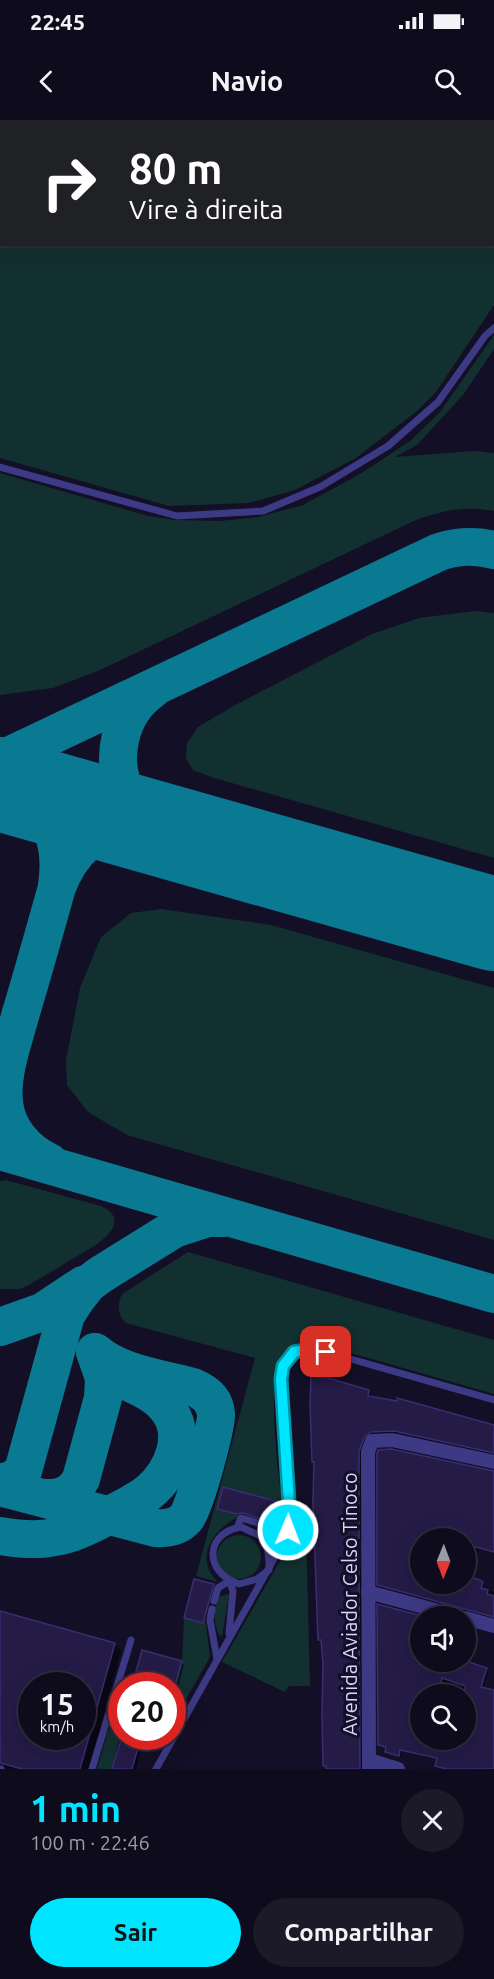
<!DOCTYPE html>
<html lang="pt">
<head>
<meta charset="utf-8">
<style>
  body { margin:0; font-family:Ubuntu,sans-serif; background:#1c1929; color:#f1f3f6; height:100vh; display:flex; flex-direction:column; font-size:22px; white-space:nowrap }
  * { box-sizing:border-box; margin:0 }
  p { font-size:20px; color:#9b9ba3 }
  .icon { flex:none; width:33px; height:33px; fill:none; stroke:currentColor; stroke-width:2; stroke-linecap:round; stroke-linejoin:round }
  .map { position:relative; height:1649px; overflow:hidden }
  .sheet { display:flex; flex-direction:column; background:#0e0b1c; flex:1 }
  .sheet>* { flex:none }
  .top-card { position:absolute; left:0px; top:0px; width:495px; height:126px; box-shadow:0 6px 24px #0002,0 0 0 2px #2e2b3b; background:#202124; color:#fff; overflow:hidden }
  .needle { width:39px; rotate:181deg }
  .fabs { position:absolute; left:410px; top:1408px; display:grid; gap:12px }
  .fabs a { display:grid; place-items:center; width:66px; height:66px; border-radius:50%; background:#0e0b1c; box-shadow:0 6px 24px #0002,0 0 0 2px #2e2b3b; font-size:30px }
  .speed { position:absolute; left:18px; top:1552px; display:flex; gap:12px; font-size:30px; font-weight:700; text-align:center }
  .speed>* { display:grid; place-content:center; width:78px; height:78px; border-radius:50%; background:#0e0b1c; box-shadow:0 6px 24px #0002,0 0 0 2px #2e2b3b; line-height:1 }
  .speed small { font-size:15px; font-weight:400 }
  .speed .limit { border:9px solid #d22; background:#fff; color:#111 }
  .pin { position:absolute; display:grid; place-items:center; width:51px; height:51px; color:#fff; margin:-26px; border-radius:12px; box-shadow:0 3px 9px #0006 }
  .me { position:absolute; width:66px; margin:-33px; rotate:1deg; stroke-linejoin:round; filter:drop-shadow(0 0 4px #0008) }
  .turn { display:flex; align-items:center; gap:21px; height:126px; padding:0 30px; font-size:27px }
  .turn .icon { width:78px; height:78px; stroke-width:2.5 }
  .turn b { display:block; font-size:42px; line-height:51px }
  .round { display:grid; place-items:center; flex:none; width:63px; height:63px; border-radius:32px; background:#1c1929 }
  .summary { display:flex; align-items:center; justify-content:space-between; height:102px; padding:0 30px }
  h1 { font-size:36px; font-weight:700; line-height:45px; color:#00e5ff }
  .primary-button { display:flex; gap:12px; margin-top:auto; padding:12px 30px }
  .primary-button a { flex:1; height:69px; border-radius:36px; background:#00e5ff; color:#111; font-size:24px; font-weight:700; line-height:69px; text-align:center }
  .primary-button a+a { background:#1c1929; color:#f1f3f6 }
  .status { display:flex; justify-content:space-between; align-items:center; height:42px; padding:0 30px; background:#0e0b1c; direction:ltr }
  .status svg { height:16px; fill:currentColor }
  header { display:flex; justify-content:space-between; align-items:center; height:78px; padding:0 30px; background:#0e0b1c; font-size:27px; font-weight:700 }
  .map>svg:first-child { display:block }
  .green { fill:#12302f; fill-rule:evenodd }
  .shadow { fill:#0007; fill-rule:evenodd }
  .lines { fill:none; stroke-linecap:round; stroke-linejoin:round }
  .taxiway { stroke:#0a7a92; stroke-width:38 }
  .runway { stroke:#0a7a92; stroke-width:94 }
  .building { fill:#241b47; stroke:#3b2d73; stroke-width:1.5; fill-rule:evenodd }
  .service { stroke:#3d3a85; stroke-width:7 }
  .minor { stroke:#3d3a85; stroke-width:14 }
  .route-casing { stroke:#0095a6; stroke-width:15 }
  .route { stroke:#00e5ff; stroke-width:10 }
  .labels { text-anchor:middle; dominant-baseline:central; stroke-width:6; stroke-linejoin:round; paint-order:stroke }
  .street-label { font-size:20px; fill:#d9d4ff; stroke:#130f26 }
</style>
</head>
<body>
<div class="status"><b>22:45</b><svg viewBox="0 0 49 12"><path d="M0 12V9h3v3zM5 12V6h3v6zM10 12V3h3v9zM15 12V0h3v12zM26 1h20v11H26zM47 4h2v5h-2z"/></svg></div>
<header><svg class="icon" aria-label="back" viewBox="0 0 24 24"><path d="M15 5l-7 7 7 7"/></svg>Navio<svg class="icon" aria-label="search" viewBox="0 0 24 24"><circle cx="10" cy="10" r="6"/><path d="M15 15l6 6"/></svg></header>
<div class="map">
<svg width="494" height="1649" viewBox="0 0 494 1649">
  <rect width="100%" height="100%" fill="#130f26"/>
  <g class="green">
    <path d="M 0,0 L 494,0 L 494,185 L 436,272 L 417,291 L 356,338 L 295,370 L 249,383 L 169,386 L 0,338 ZM 2,2 L 494,2 L 494,124 L 2,124 Z"/>
    <path d="M 494,215 L 494,229 L 463,275 L 417,325 L 395,337 L 474,331 L 494,333 L 494,391 C 462,386 448,390 418,399 L 98,551 L 53,568 L 0,575 L 0,353 L 148,396 L 176,400 L 220,401 L 258,397 L 303,385 L 360,354 L 410,321 L 440,292 Z"/>
    <path d="M 474,491 L 494,493 L 494,738 L 211,657 L 193,650 L 186,638 L 187,623 L 198,607 L 237,584 L 372,514 L 419,498 Z"/>
    <path d="M 161,789 L 271,805 L 494,868 L 494,1120 L 127,1015 L 88,992 L 67,965 L 66,940 L 80,868 L 101,817 L 131,793 Z"/>
    <path d="M 6,1060 L 101,1086 C 140,1104 85,1132 69,1141 C 56,1149 42,1157 29,1165 L 20,1169 L 0,1169 L 0,1061 Z"/>
    <path d="M 188,1132 L 494,1220 L 494,1274 L 316,1223 C 303,1222 286,1226 280,1238 C 268,1261 277,1340 280,1367 C 282,1377 285,1385 284,1395 C 284,1405 279,1417 272,1424 L 268,1403 L 275,1381 L 223,1368 L 217,1389 L 241,1396 C 215,1406 192,1438 218,1462 L 196,1456 L 255,1238 L 126,1203 C 117,1194 117,1186 122,1174 Z"/>
    <path d="M 297,1383 L 306,1409 L 310,1566 L 289,1566 L 285,1572 L 222,1542 L 288,1427 L 296,1396 Z"/>
    <circle cx="239" cy="1437" r="22"/>
    <path d="M 229,1474 L 222,1517 L 219,1515 C 213,1502 214,1491 217,1477 Z"/>
    <path d="M 205,1496 L 210,1537 L 173,1602 L 173,1575 L 182,1541 L 184,1498 L 203,1503 Z"/>
    <path d="M 111,1608 L 121,1610 L 112,1649 L 97,1649 L 108,1610 Z"/>
  </g>
  <g class="shadow">
    <path d="M 369,1271 L 371,1273 L 370,1278 L 494,1307 L 494,1334 L 397,1313 L 373,1314 L 366,1319 L 361,1334 L 361,1420 L 352,1420 L 352,1446 L 359,1446 L 361,1448 L 362,1649 L 325,1649 L 323,1595 L 324,1543 L 323,1522 L 320,1519 L 316,1344 L 314,1342 Z"/>
    <path d="M 380,1331 L 494,1352 L 494,1432 L 479,1428 L 471,1458 L 482,1463 L 484,1465 L 483,1468 L 494,1472 L 494,1497 L 381,1467 L 379,1465 ZM 420,1419 L 465,1419 L 465,1464 L 420,1464 Z"/>
    <path d="M 274,1382 L 275,1384 L 270,1402 L 245,1393 L 239,1395 L 218,1389 Z"/>
    <path d="M 213,1465 L 214,1466 L 204,1503 L 187,1498 Z"/>
    <path d="M 379,1486 L 421,1497 L 420,1542 L 464,1542 L 488,1551 L 483,1569 L 494,1572 L 494,1649 L 443,1649 L 437,1646 L 438,1639 L 402,1631 L 401,1637 L 389,1634 L 386,1632 L 387,1628 L 379,1624 ZM 420,1575 L 465,1575 L 465,1620 L 420,1620 L 420,1602 L 416,1601 Z"/>
    <path d="M 0,1493 L 114,1524 L 121,1531 L 89,1649 L 7,1649 L 0,1647 ZM 32,1566 L 82,1566 L 82,1617 L 32,1617 Z"/>
    <path d="M 181,1542 L 184,1545 L 172,1589 L 172,1566 L 134,1566 Z"/>
    <path d="M 123,1617 L 144,1617 L 136,1649 L 114,1649 Z"/>
  </g>
  <g class="lines">
    <g class="taxiway">
      <path d="M 152,570 C 119,593 109,640 127,675 C 136,692 154,703 170,710"/>
      <path d="M 0,640 L 439,432 C 458,426 474,425 494,430"/>
      <path d="M 0,666 C 9,669 19,671 26,676 C 55,696 62,732 57,765"/>
      <path d="M 0,1031 L 494,1174"/>
      <path d="M 49,1042 C 25,1031 6,1008 4,982 C 1,953 13,923 20,896 C 33,853 45,810 57,767 C 71,731 96,704 137,706 C 151,707 165,711 179,714"/>
      <path d="M 0,1207 L 42,1192 L 83,1165"/>
      <path d="M 0,1363 L 14,1359 L 23,1351 L 66,1195 L 77,1178 L 88,1164 L 100,1155 L 174,1109 L 208,1098 L 224,1098"/>
      <path d="M 0,1367 L 156,1408 C 168,1409 178,1407 186,1398 C 194,1390 217,1306 216,1294 C 215,1280 205,1272 193,1267 C 160,1258 121,1254 95,1232"/>
      <path d="M 45,1378 C 61,1379 73,1374 81,1359 L 103,1278 L 104,1258 L 95,1232"/>
      <path d="M 0,1416 C 18,1419 37,1421 55,1417 C 74,1414 92,1404 110,1395 C 123,1388 138,1381 149,1372 C 173,1352 189,1313 166,1287 C 156,1274 139,1267 124,1260"/>
    </g>
    <path class="runway" d="M 0,664 L 494,804"/>
  </g>
  <g class="building">
    <path d="M 311,1256 L 328,1258 L 369,1270 L 368,1276 L 397,1281 L 397,1278 L 494,1305 L 494,1333 L 394,1311 L 371,1312 L 364,1318 L 359,1332 L 359,1418 L 350,1418 L 350,1445 L 359,1445 L 360,1649 L 326,1649 L 326,1646 L 323,1646 L 322,1595 L 323,1544 L 321,1520 L 318,1520 L 313,1381 L 314,1342 L 312,1342 L 310,1284 Z"/>
    <path d="M 391,1329 L 494,1351 L 494,1432 L 465,1424 L 465,1419 L 448,1419 L 439,1417 L 439,1419 L 420,1419 L 420,1464 L 465,1464 L 465,1455 L 480,1460 L 483,1462 L 481,1468 L 488,1470 L 487,1474 L 494,1476 L 494,1497 L 377,1465 L 377,1334 L 378,1330 Z"/>
    <path d="M 223,1367 L 275,1381 L 269,1402 L 243,1393 L 237,1394 L 217,1389 Z"/>
    <path d="M 194,1459 L 214,1464 L 203,1503 L 184,1498 Z"/>
    <path d="M 377,1484 L 426,1497 L 420,1497 L 420,1542 L 469,1542 L 487,1548 L 481,1567 L 494,1570 L 494,1649 L 446,1649 L 435,1646 L 437,1638 L 400,1630 L 399,1636 L 385,1632 L 386,1627 L 378,1625 ZM 442,1558 L 465,1566 L 465,1620 L 420,1620 L 420,1601 L 414,1599 L 419,1575 L 438,1575 Z"/>
    <path d="M 0,1491 L 115,1523 L 80,1649 L 22,1649 L 0,1643 ZM 32,1566 L 82,1566 L 82,1617 L 32,1617 Z"/>
    <path d="M 142,1530 L 182,1541 L 175,1566 L 132,1566 Z"/>
    <path d="M 122,1617 L 141,1617 L 132,1649 L 112,1649 Z"/>
  </g>
  <g class="lines">
    <g class="service">
      <path d="M 0,347 L 177,396 L 263,391 L 320,367 L 388,326 L 438,282 L 485,216 L 494,208"/>
      <path d="M 241,1407 L 263,1417 C 268,1428 270,1438 269,1450 L 257,1459 L 239,1464 C 204,1453 204,1413 241,1407 Z"/>
      <path d="M 237,1408 L 241,1398 L 265,1405 L 263,1417"/>
      <path d="M 214,1481 L 218,1468 L 229,1461 L 233,1471 L 229,1513"/>
      <path d="M 212,1489 L 210,1500 L 217,1539"/>
      <path d="M 108,1597 L 122,1601"/>
      <path d="M 0,1649 L 1,1649"/>
      <path d="M 92,1649 L 131,1520"/>
      <path d="M 156,1649 L 284,1421 L 288,1410 L 289,1383 L 281,1259 L 283,1246 L 294,1232 L 311,1229 L 326,1232 L 494,1280"/>
    </g>
    <g class="minor">
      <path d="M 368,1472 L 461,1497"/>
      <path d="M 465,1498 L 494,1506"/>
      <path d="M 369,1640 L 398,1649"/>
      <path d="M 369,1649 L 368,1332 L 372,1321 L 392,1320 L 494,1342"/>
    </g>
  </g>
  <g class="lines">
    <defs>
      <path id="route" d="M 288,1410 L 289,1383 L 281,1259 L 283,1246 L 294,1232 L 312,1229 L 326,1232"/>
    </defs>
    <use href="#route" class="route-casing"/>
    <use href="#route" class="route"/>
  </g>
  <g class="labels">
    <g class="street-label">
      <text transform="translate(349 1484) rotate(-90)">Avenida Aviador Celso Tinoco</text>
    </g>
  </g>
</svg>
<div class="fabs">
<a><svg class="needle" viewBox="-14 -14 28 28"><path d="M0-13l5 13h-10z" fill="#e53935"/><path d="M0 13l5-13h-10z" fill="#9b9ba3"/></svg></a>
<a><svg class="icon" aria-label="sound" viewBox="0 0 24 24"><path d="M4 9h4l5-4v14l-5-4H4zM17 9q2 3 0 6"/></svg></a>
<a><svg class="icon" aria-label="search" viewBox="0 0 24 24"><circle cx="10" cy="10" r="6"/><path d="M15 15l6 6"/></svg></a>
</div>
<div class="speed"><div>15<small>km/h</small></div><div class="limit">20</div></div>
<div class="pin" style="left:326px;top:1232px;background:#d93025"><svg class="icon" aria-label="arrive" viewBox="0 0 24 24"><path d="M6 21V4h12l-3 4 3 4H6"/></svg></div>
<svg class="me" style="left:288px;top:1410px" viewBox="-20 -20 40 40"><circle r="17" fill="#00e5ff" stroke="#fff" stroke-width="3"/><path d="M0-11L8 9 0 5-8 9z" fill="#fff"/></svg>
<div class="top-card">
<div class="turn"><svg class="icon" aria-label="right" viewBox="0 0 24 24"><path d="M7 20v-9h11M14 6l5 5-5 5"/></svg><div><b>80 m</b>Vire à direita</div></div>
</div>
</div>
<section class="sheet">
<div class="summary"><div><h1>1 min</h1><p>100 m · 22:46</p></div><a class="round"><svg class="icon" aria-label="close" viewBox="0 0 24 24"><path d="M6 6l12 12M18 6L6 18"/></svg></a></div>
<div class="primary-button"><a>Sair</a><a>Compartilhar</a></div>
</section>
</body>
</html>
